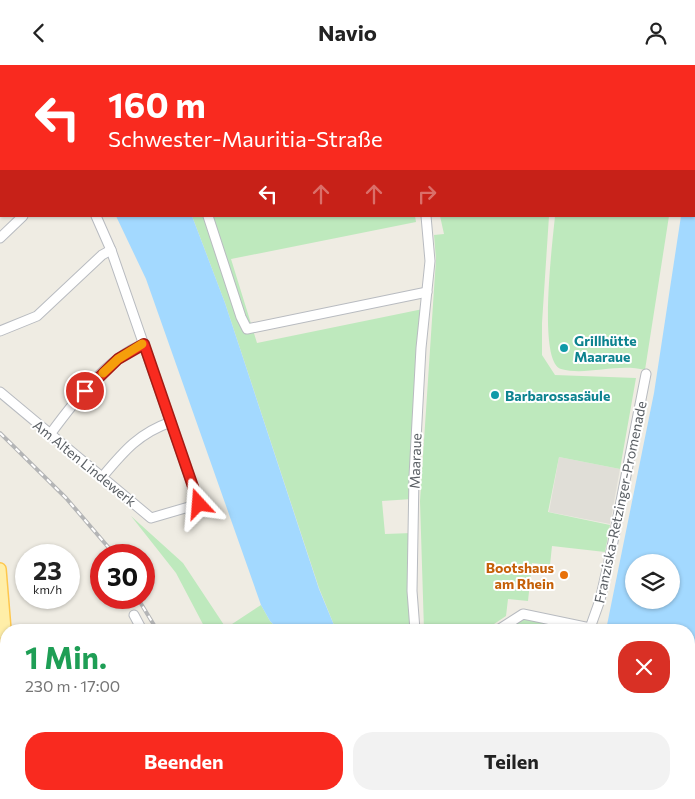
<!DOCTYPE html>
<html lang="de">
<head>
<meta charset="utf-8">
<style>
  body { margin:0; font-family:Commissioner,sans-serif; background:#f2f2f2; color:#222; height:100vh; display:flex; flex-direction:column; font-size:19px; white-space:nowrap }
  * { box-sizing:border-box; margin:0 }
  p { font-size:16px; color:#767676 }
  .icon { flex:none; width:28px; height:28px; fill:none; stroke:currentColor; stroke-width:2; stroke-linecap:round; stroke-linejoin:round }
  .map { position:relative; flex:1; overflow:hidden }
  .panel { position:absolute; left:0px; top:559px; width:695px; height:176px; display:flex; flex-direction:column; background:#fff; border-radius:20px 20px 0 0; box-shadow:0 1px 4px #0004 }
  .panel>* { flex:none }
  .hud { position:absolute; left:0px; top:0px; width:695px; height:152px; box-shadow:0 1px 4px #0004; background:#f92a1f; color:#fff; overflow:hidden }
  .controls { position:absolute; left:625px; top:489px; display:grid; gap:10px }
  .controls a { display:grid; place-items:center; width:55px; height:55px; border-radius:50%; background:#fff; box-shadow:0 1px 4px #0004; font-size:25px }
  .speed { position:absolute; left:15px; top:479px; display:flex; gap:10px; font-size:25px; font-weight:700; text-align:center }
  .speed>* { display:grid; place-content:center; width:65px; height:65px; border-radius:50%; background:#fff; box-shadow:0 1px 4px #0004; line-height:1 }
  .speed small { font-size:12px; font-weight:400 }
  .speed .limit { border:8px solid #d22; background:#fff; color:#111 }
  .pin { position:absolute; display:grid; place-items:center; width:42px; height:42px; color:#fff; margin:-21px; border:2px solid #fff; border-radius:50%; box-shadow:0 1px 5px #0007 }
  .me { position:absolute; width:55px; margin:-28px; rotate:341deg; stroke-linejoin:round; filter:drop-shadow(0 0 4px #0008) }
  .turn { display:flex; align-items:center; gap:18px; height:105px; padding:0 25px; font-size:22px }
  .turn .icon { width:65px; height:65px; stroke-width:2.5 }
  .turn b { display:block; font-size:35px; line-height:42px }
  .lanes { display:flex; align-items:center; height:48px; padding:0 25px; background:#0003; justify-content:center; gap:25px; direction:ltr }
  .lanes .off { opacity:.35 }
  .round { display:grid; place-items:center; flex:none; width:52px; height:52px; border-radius:20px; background:#f2f2f2 }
  .headline { display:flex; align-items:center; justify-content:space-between; height:85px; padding:0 25px }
  h1 { font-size:30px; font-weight:700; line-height:38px; color:#1e9e55 }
  .button { display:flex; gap:10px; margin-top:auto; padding:10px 25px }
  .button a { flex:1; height:58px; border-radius:20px; background:#f92a1f; color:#fff; font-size:20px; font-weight:700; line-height:58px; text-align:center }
  .button a+a { background:#f2f2f2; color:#222 }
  header { display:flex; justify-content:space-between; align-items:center; height:65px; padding:0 25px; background:#fff; font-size:22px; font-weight:700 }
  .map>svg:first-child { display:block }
  .industrial { fill:#e0ded7 }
  .green { fill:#bee9bd }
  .water { fill:#a3d9ff; fill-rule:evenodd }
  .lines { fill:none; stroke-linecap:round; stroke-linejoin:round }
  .minor-casing { stroke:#b8bbc0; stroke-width:11 }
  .major-casing { stroke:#fec74c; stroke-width:14 }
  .minor { stroke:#fff; stroke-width:9 }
  .major { stroke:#ffeea8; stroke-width:11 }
  .rail-casing { stroke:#b4b5b6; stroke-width:4 }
  .rail { stroke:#fff; stroke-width:2; stroke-dasharray:5.5; stroke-linecap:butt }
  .route-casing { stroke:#a21b14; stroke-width:12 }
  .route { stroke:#f92a1f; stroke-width:9 }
  .slow { stroke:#f59e0b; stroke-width:9 }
  .culture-dot { fill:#0f9aa8; stroke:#fff; stroke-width:2 }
  .food-dot { fill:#e8710a; stroke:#fff; stroke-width:2 }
  .labels { text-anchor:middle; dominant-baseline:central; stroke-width:4; stroke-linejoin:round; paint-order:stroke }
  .culture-label { font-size:14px; font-weight:bold; fill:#0d838f; stroke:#fff; text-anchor:start }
  .street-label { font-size:14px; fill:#5b6065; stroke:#fff }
  .food-label { font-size:14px; font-weight:bold; fill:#c56008; stroke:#fff; text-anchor:end }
</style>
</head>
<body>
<header><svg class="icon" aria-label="back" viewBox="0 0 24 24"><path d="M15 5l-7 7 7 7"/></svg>Navio<svg class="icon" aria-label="person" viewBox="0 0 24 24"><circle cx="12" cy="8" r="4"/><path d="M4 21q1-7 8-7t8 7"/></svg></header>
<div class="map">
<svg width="695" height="734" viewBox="0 0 695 734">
  <rect width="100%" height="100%" fill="#efece3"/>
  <path class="industrial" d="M 559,392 L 620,404 L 610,459 L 549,447 Z"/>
  <g class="green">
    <path d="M 117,0 L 385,0 L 386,1 L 117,1 Z"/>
    <path d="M 192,151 L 415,151 L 416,157 L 231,194 L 257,278 L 423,244 L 412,434 L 382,436 L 385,469 L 412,468 L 415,565 L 336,565 L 319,523 L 225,238 Z"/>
    <path d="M 440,151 L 549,151 L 542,258 L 542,290 L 555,310 L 636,313 L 620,404 L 559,392 L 548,447 L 610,460 L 605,487 L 552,481 L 550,500 L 532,498 L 528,536 L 508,534 L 506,551 L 485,565 L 424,565 L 420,436 L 436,194 L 434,170 L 444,169 Z"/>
    <path d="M 555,151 L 669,151 L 645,305 C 617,298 586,311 561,304 C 537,297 553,174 555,151 Z"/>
    <path d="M 131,451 L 183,498 L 226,563 L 261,540 L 270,556 L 279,565 L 206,565 L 176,508 Z"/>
    <path d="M 523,552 L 570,562 L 570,565 L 503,565 Z"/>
    <path d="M 288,729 L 374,729 L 377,734 L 291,734 Z"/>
    <path d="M 417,729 L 470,729 L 472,734 L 420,734 Z"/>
    <path d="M 472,729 L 534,729 L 533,734 L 474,734 Z"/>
  </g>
  <g class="water">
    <path d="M 695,61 L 695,734 L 571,734 L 572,729 L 689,729 L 689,565 L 606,565 L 654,328 L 681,151 L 694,151 ZM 634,498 L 671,498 L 671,535 L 634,535 Z"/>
    <path d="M 116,151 L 192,151 L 225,238 L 319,524 L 336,565 L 279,565 L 270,556 L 261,540 L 146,214 Z"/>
    <path d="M 374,729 L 417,729 L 420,734 L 377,734 Z"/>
  </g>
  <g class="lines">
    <defs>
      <g id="minor">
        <path d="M 26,0 L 27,1"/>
        <path d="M 127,0 L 127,1"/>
        <path d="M 398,0 L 398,1"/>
        <path d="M 0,79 L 1,78"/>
        <path d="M 208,151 L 241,252 L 247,264 L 427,227"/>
        <path d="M 0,173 L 23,151"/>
        <path d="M 0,266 L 37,251 L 102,190 L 111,185"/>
        <path d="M 0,327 L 151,453 L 199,439 L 111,185 L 96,151"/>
        <path d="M 51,368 C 74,337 107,293 144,279"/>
        <path d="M 103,411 C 124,386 139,368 171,357"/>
        <path d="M 134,550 L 142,565"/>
        <path d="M 415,565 L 412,526 L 414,411 L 421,283 L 430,196 L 426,151"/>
        <path d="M 498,565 L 523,549 L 590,563 L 600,535 L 611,487 L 646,309"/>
        <path d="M 206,729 L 207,734"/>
        <path d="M 470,729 L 472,734"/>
        <path d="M 133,734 L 138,729"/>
      </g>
      <path id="major" d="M 0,504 L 6,577 L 0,654"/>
    </defs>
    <use href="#minor" class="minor-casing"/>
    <use href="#major" class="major-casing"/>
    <use href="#minor" class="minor"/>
    <use href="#major" class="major"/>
    <defs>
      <g id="rail">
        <path d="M 0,368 L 66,433 L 115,490"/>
        <path d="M 137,532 L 157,565"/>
        <path d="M 233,729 L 234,734"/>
      </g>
    </defs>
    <use href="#rail" class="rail-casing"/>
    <use href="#rail" class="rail"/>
  </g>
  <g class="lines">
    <defs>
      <path id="route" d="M 85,326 L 118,294 L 144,279 L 199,439"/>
    </defs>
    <use href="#route" class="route-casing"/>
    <use href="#route" class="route"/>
    <path class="slow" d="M 103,308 L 118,294 L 142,279"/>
  </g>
  <g class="culture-dot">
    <circle cx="564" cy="283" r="5"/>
    <circle cx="495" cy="330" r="5"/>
  </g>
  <circle class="food-dot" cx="564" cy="510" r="5"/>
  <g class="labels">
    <g class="culture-label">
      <text x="574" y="275">Grillhütte<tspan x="574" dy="16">Maaraue</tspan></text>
      <text x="505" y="330">Barbarossasäule</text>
    </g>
    <g class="street-label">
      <text transform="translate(415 396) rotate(-88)">Maaraue</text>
      <text transform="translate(85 398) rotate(39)">Am Alten Lindewerk</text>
      <text transform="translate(620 437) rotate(-78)">Franziska-Retzinger-Promenade</text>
    </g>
    <g class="food-label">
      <text x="554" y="502">Bootshaus<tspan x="554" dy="16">am Rhein</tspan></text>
    </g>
  </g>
</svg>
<div class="controls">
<a><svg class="icon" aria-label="layers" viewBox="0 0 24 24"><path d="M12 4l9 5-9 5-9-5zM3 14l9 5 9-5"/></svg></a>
</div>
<div class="speed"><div>23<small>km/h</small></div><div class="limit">30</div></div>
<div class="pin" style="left:85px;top:326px;background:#d93025"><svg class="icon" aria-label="arrive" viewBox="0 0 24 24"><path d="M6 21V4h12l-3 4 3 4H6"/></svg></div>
<svg class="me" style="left:199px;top:439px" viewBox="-20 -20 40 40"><path d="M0-17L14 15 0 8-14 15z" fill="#f92a1f" stroke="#fff" stroke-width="4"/></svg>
<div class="hud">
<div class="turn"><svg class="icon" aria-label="left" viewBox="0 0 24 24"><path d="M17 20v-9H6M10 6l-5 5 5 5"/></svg><div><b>160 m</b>Schwester-Mauritia-Straße</div></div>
<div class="lanes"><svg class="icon" aria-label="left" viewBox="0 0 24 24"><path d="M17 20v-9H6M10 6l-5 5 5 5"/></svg><svg class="icon off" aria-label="ahead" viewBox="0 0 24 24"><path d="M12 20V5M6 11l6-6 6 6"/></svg><svg class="icon off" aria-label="ahead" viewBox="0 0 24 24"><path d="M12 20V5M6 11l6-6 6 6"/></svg><svg class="icon off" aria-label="right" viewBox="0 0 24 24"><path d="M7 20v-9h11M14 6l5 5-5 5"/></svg></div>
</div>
<section class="panel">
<div class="headline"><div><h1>1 Min.</h1><p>230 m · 17:00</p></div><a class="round" style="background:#d93025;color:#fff"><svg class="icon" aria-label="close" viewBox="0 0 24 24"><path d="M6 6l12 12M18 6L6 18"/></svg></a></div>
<div class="button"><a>Beenden</a><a>Teilen</a></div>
</section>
</div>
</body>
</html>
